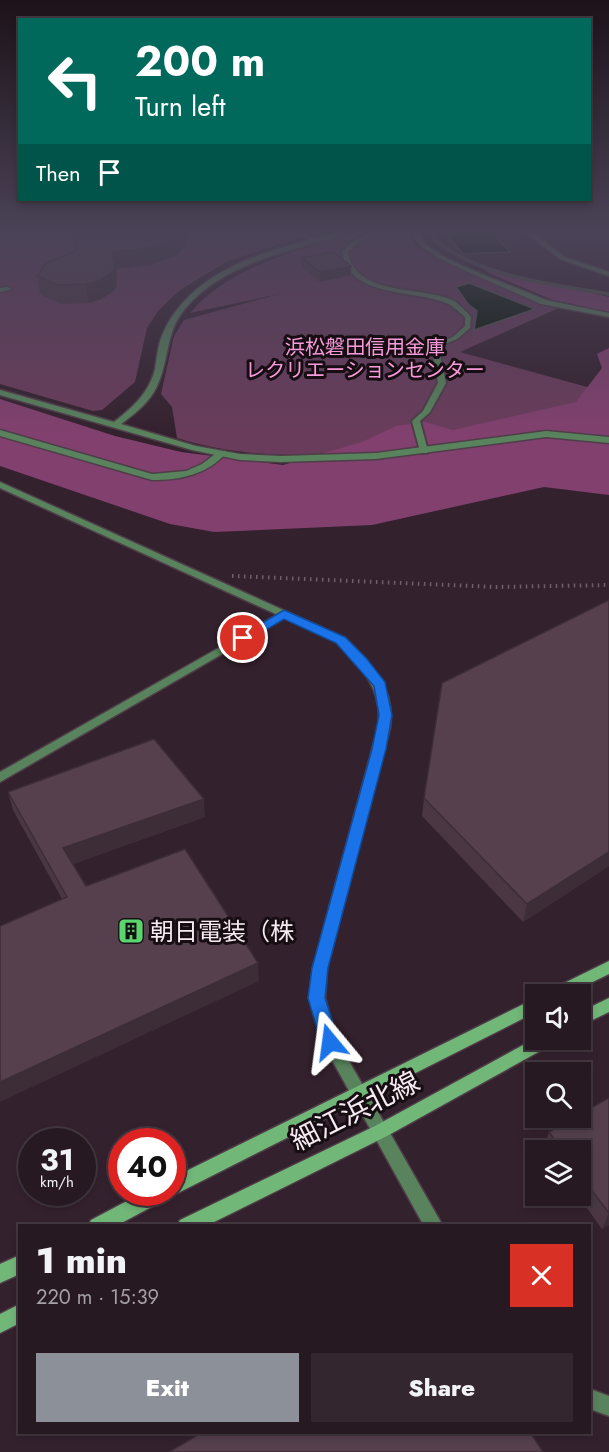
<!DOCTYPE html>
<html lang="en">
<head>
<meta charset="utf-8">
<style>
  body { margin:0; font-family:Jost,"Noto Sans JP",sans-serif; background:#33262f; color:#f1f3f6; height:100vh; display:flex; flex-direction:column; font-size:22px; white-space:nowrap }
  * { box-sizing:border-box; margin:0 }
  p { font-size:20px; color:#a4a0a5 }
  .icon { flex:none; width:33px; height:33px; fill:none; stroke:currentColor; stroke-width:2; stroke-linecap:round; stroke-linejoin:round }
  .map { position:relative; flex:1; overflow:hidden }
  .panel { position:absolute; left:18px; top:1224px; width:573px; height:210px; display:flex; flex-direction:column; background:#271922; border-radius:0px; box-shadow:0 3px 9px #0003,0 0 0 2px #433840 }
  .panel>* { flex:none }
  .top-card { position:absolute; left:18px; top:18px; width:573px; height:183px; border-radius:0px; box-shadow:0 3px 9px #0003,0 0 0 2px #433840; background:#00695c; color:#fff; overflow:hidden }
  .fabs { position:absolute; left:525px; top:984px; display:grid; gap:12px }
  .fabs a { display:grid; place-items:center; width:66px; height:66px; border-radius:0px; background:#271922; box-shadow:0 3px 9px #0003,0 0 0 2px #433840; font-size:30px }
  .speed { position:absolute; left:18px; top:1128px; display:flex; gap:12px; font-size:30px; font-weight:700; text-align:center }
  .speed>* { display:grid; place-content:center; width:78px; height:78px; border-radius:50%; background:#271922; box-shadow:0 3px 9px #0003,0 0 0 2px #433840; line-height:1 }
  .speed small { font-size:15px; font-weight:400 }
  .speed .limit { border:9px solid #d22; background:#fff; color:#111 }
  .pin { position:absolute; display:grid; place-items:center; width:51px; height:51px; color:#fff; margin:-26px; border:3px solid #fff; border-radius:50%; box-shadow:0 2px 6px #0007 }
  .me { position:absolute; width:66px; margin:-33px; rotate:344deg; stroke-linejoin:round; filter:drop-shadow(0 0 4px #0008) }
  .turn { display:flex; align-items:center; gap:21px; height:126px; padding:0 18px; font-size:27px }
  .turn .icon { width:78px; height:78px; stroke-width:2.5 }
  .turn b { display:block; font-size:42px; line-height:51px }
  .then { display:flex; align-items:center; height:57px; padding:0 18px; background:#0003; gap:12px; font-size:22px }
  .round { display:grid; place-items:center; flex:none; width:63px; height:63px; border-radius:0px; background:#33262f }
  .headline { display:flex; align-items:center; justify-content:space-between; height:102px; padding:0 18px }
  h1 { font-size:36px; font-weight:800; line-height:45px }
  .action { display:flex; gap:12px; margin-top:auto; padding:12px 18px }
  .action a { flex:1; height:69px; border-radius:0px; background:#8c9099; color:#fff; font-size:24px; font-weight:800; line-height:69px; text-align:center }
  .action a+a { background:#33262f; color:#f1f3f6 }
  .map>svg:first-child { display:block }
  .green { fill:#6a3c5c }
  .forest { fill:#82406f }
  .water { fill:#021505; stroke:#4c554c; stroke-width:1.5 }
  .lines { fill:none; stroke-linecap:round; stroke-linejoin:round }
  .stream { stroke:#4c554c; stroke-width:4 }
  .service-casing { stroke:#4f3d49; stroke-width:4 }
  .minor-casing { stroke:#4f3d49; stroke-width:3 }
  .tertiary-casing { stroke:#4f3d49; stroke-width:3 }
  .secondary-casing { stroke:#4f3d49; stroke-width:3 }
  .path { stroke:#71606b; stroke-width:4; stroke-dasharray:1.5 4.5; stroke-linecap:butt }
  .service { fill:#58835c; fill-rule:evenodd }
  .minor { fill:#58835c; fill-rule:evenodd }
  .tertiary { fill:#58835c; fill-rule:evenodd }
  .secondary { fill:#71b778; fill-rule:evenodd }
  .wall { fill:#4a3743 }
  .shaded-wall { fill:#3c2d37 }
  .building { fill:#56404e; stroke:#3c2d37; stroke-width:1.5 }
  .route { fill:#1a73e8; stroke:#114b97; stroke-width:1.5 }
  .labels { text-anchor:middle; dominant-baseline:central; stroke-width:6; stroke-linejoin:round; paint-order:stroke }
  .far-park-label { font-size:20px; fill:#f99adb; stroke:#170e14 }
  .poi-label { font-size:24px; fill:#f8eaf2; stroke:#170e14; text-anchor:start }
  .near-street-label { font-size:28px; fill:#f8eaf2; stroke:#170e14 }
</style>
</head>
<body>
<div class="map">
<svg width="609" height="1452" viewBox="0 0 609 1452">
  <rect width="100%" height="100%" fill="#34212e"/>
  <g class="green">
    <path d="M 0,232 L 317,232 L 226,262 L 180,290 L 158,311 L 147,328 L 135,382 L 102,410 L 93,411 L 0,384 Z"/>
    <path d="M 358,232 L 409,232 L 415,245 L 435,258 L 545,304 L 561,307 L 460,352 L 609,393 L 609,422 C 557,429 506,436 454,442 C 364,454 265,466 177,438 L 172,407 L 161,394 L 174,336 L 184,320 L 279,294 L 190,313 C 232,265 298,250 358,232 Z"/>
  </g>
  <g class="forest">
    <path d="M 480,267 L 609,297 L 609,312 L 553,300 L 493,275 Z"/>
    <path d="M 609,348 L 609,495 L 544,487 L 372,525 L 214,532 L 170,524 L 0,466 L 0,399 L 115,436 L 181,452 L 283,465 L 362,442 L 396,426 L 425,422 L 453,430 L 576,402 L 602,368 L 597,354 Z"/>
  </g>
  <g class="water">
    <path d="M 443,232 L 491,232 L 510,252 L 463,254 Z"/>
    <path d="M 469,283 L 535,309 L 474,330 L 477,311 L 468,304 L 456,287 Z"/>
  </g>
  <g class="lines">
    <path class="stream" d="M 427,232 C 466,275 553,285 609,294"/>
    <defs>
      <g id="service">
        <path d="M 47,232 L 60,232 L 63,234 L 60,236 Z"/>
        <path d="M 294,232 L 302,232 L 317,241 L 312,242 Z"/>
        <path d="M 370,232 L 378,232 L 355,245 L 348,252 C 349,256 350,262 353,266 C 371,295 426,287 454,301 C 460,305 466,311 471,317 L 470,328 L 457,339 L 438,347 L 446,383 L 430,412 L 420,421 L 428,451 L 427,453 L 421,453 L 420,451 L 412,421 L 423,411 L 438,383 L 431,346 L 453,337 L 465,326 L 465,317 C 459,312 454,306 446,303 C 418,291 362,296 347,266 C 344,262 343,256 342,252 L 351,243 Z"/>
        <path d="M 0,288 L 8,287 L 11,289 L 0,292 Z"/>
      </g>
      <g id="minor">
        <path d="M 411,232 L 418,232 L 426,245 L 442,256 L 472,270 L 546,300 L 609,313 L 609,317 L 541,304 L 468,272 L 438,258 L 422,247 Z"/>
        <path d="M 0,430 L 152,474 L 186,471 L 202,464 L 219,451 L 225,451 L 226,453 C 207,475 180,480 152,480 L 0,436 Z"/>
        <path d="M 284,611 L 289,614 L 288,616 L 0,782 L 0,772 Z"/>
      </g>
      <g id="tertiary">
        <path d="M 337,232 L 348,232 C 335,239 318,242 304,246 C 261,258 213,274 184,310 C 166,332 169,359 158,384 C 151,401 136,413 121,424 L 196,446 L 240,454 L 281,456 L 376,453 L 546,431 L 609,437 L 609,443 L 546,437 L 376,459 L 281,462 L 240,460 L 192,450 L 0,395 L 0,390 L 114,422 C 133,407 149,393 155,369 C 157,357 158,344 163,333 C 194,266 272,250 337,232 Z"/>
        <path d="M 525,232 L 533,232 L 564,257 L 609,272 L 609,276 L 560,259 Z"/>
        <path d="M 0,482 L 345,638 C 371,663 396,689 390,728 L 327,968 L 325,998 L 337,1040 L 443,1226 L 424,1226 L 322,1042 L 309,998 L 313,968 L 378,728 C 384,691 362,667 337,642 L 0,488 Z"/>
        <path d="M 590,1389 L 609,1396 L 609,1416 L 590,1409 Z"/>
      </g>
      <g id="secondary">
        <path d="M 609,961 L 609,974 L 568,994 L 548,994 L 550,990 Z"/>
        <path d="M 536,998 L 536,1012 L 178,1193 L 170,1194 L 168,1198 L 116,1226 L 88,1226 L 91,1220 L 144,1192 L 172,1192 L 172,1178 Z"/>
        <path d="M 609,998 L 609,1012 L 580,1026 L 580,1012 Z"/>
        <path d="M 536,1038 L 536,1040 L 554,1040 L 551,1045 L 387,1136 L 206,1226 L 177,1226 L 180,1220 L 375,1126 Z"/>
        <path d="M 20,1255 L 20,1274 L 0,1283 L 0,1264 Z"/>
        <path d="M 20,1304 L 20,1323 L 0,1333 L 0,1314 Z"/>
      </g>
    </defs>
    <use href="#service" class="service-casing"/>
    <use href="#minor" class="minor-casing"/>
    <use href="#tertiary" class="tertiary-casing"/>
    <use href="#secondary" class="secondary-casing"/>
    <path class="path" d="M 232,576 L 496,587 L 609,585"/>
    <use href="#service" class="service"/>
    <use href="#minor" class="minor"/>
    <use href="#tertiary" class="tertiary"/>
    <use href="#secondary" class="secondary"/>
  </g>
  <g class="wall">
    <path d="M 75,232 L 186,232 L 187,244 L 177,255 L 151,265 L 116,269 L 117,285 L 114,291 L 101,299 L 89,303 L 61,304 L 40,294 L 37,276 L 76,251 L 74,235 Z"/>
    <path d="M 302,258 L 351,275 L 320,282 L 302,267 Z"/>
    <path d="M 609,600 L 609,866 L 523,922 L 422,816 L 424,798 Z"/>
    <path d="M 8,792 L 205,817 L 73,864 L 86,886 L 259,981 L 62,899 L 13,810 Z"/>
    <path d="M 609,1098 L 609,1225 L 602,1229 L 578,1196 L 580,1196 L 580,1150 L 546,1150 L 544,1148 L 549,1132 Z"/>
  </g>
  <g class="shaded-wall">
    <path d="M 181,232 L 186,232 L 187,244 L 177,255 L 151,265 L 116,269 L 117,285 L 114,291 L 101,299 L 89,303 L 86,284 L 112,252 Z"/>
    <path d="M 351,266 L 351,275 L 320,282 L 320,272 Z"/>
    <path d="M 204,799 L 205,817 L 67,866 L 63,848 Z"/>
    <path d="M 609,852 L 609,866 L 523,922 L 527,904 Z"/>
    <path d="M 258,963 L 259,981 L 0,1102 L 0,1082 Z"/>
    <path d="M 609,1213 L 609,1225 L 602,1229 Z"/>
  </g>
  <g class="building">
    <path d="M 75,232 L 181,232 L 176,238 L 149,248 L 112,252 L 115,267 L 112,272 L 99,281 L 86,284 L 58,285 L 37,276 L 46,263 L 78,250 L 74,235 Z"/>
    <path d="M 333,252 L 351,266 L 320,272 L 302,258 Z"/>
    <path d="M 609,600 L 609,852 L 527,904 L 424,798 L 442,683 Z"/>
    <path d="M 154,739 L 204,799 L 63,848 L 86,886 L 185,849 L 258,963 L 0,1082 L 0,926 L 67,897 L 8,792 Z"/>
    <path d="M 609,1098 L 609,1213 L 580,1175 L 580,1150 L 562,1150 L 549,1132 L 574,1118 L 580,1118 L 580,1114 Z"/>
    <path d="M 203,1432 L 530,1432 L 543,1452 L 169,1452 Z"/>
  </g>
  <linearGradient id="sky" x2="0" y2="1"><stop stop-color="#1d1219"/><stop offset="0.53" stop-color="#4a4357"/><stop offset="1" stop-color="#4a4357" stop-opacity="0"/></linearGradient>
  <rect width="609" height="436" fill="url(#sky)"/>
  <path class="route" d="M 284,610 L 345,637 L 367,659 L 385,682 L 392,715 L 386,749 L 328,968 L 325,998 L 339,1042 L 336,1048 L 330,1050 L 323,1048 L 321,1042 L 308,998 L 312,968 L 372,749 L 379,715 L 374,686 L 336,643 L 284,619 L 247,641 L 238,641 L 237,638 Z"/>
  <defs>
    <symbol id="building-square" viewBox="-11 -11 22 22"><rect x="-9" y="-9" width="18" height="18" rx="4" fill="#5bd56e" stroke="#170e14"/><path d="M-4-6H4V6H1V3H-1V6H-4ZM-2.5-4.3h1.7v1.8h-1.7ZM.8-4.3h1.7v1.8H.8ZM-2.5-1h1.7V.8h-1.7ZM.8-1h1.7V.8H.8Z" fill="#111"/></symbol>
  </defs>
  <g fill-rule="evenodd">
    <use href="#building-square" x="116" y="916" width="30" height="30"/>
  </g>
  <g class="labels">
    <g class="far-park-label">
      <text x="365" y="347">浜松磐田信用金庫<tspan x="365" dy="23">レクリエーションセンター</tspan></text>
    </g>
    <g class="poi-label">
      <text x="150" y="931">朝日電装（株</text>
    </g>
    <g class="near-street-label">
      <text transform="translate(355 1111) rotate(-27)">細江浜北線</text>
    </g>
  </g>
</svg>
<div class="fabs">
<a><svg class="icon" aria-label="sound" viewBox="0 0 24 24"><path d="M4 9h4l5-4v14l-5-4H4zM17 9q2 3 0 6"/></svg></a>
<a><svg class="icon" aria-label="search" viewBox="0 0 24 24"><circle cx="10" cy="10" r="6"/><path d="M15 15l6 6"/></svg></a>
<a><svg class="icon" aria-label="layers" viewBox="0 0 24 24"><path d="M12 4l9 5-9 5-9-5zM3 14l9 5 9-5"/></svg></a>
</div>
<div class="speed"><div>31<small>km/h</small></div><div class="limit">40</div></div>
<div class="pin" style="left:243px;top:638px;background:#d93025"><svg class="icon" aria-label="arrive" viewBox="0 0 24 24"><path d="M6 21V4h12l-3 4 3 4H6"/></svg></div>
<svg class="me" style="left:330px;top:1042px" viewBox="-20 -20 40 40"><path d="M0-17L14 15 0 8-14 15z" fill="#1a73e8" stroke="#fff" stroke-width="4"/></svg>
<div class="top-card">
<div class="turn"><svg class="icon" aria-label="left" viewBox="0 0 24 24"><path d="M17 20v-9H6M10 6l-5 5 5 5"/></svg><div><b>200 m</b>Turn left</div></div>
<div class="then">Then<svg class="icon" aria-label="arrive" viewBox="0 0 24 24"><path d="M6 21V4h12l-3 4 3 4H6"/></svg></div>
</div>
<section class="panel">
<div class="headline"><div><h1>1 min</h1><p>220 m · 15:39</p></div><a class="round" style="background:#d93025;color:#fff"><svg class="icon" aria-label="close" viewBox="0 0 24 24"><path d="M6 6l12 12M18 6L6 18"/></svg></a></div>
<div class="action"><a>Exit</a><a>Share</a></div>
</section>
</div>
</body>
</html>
